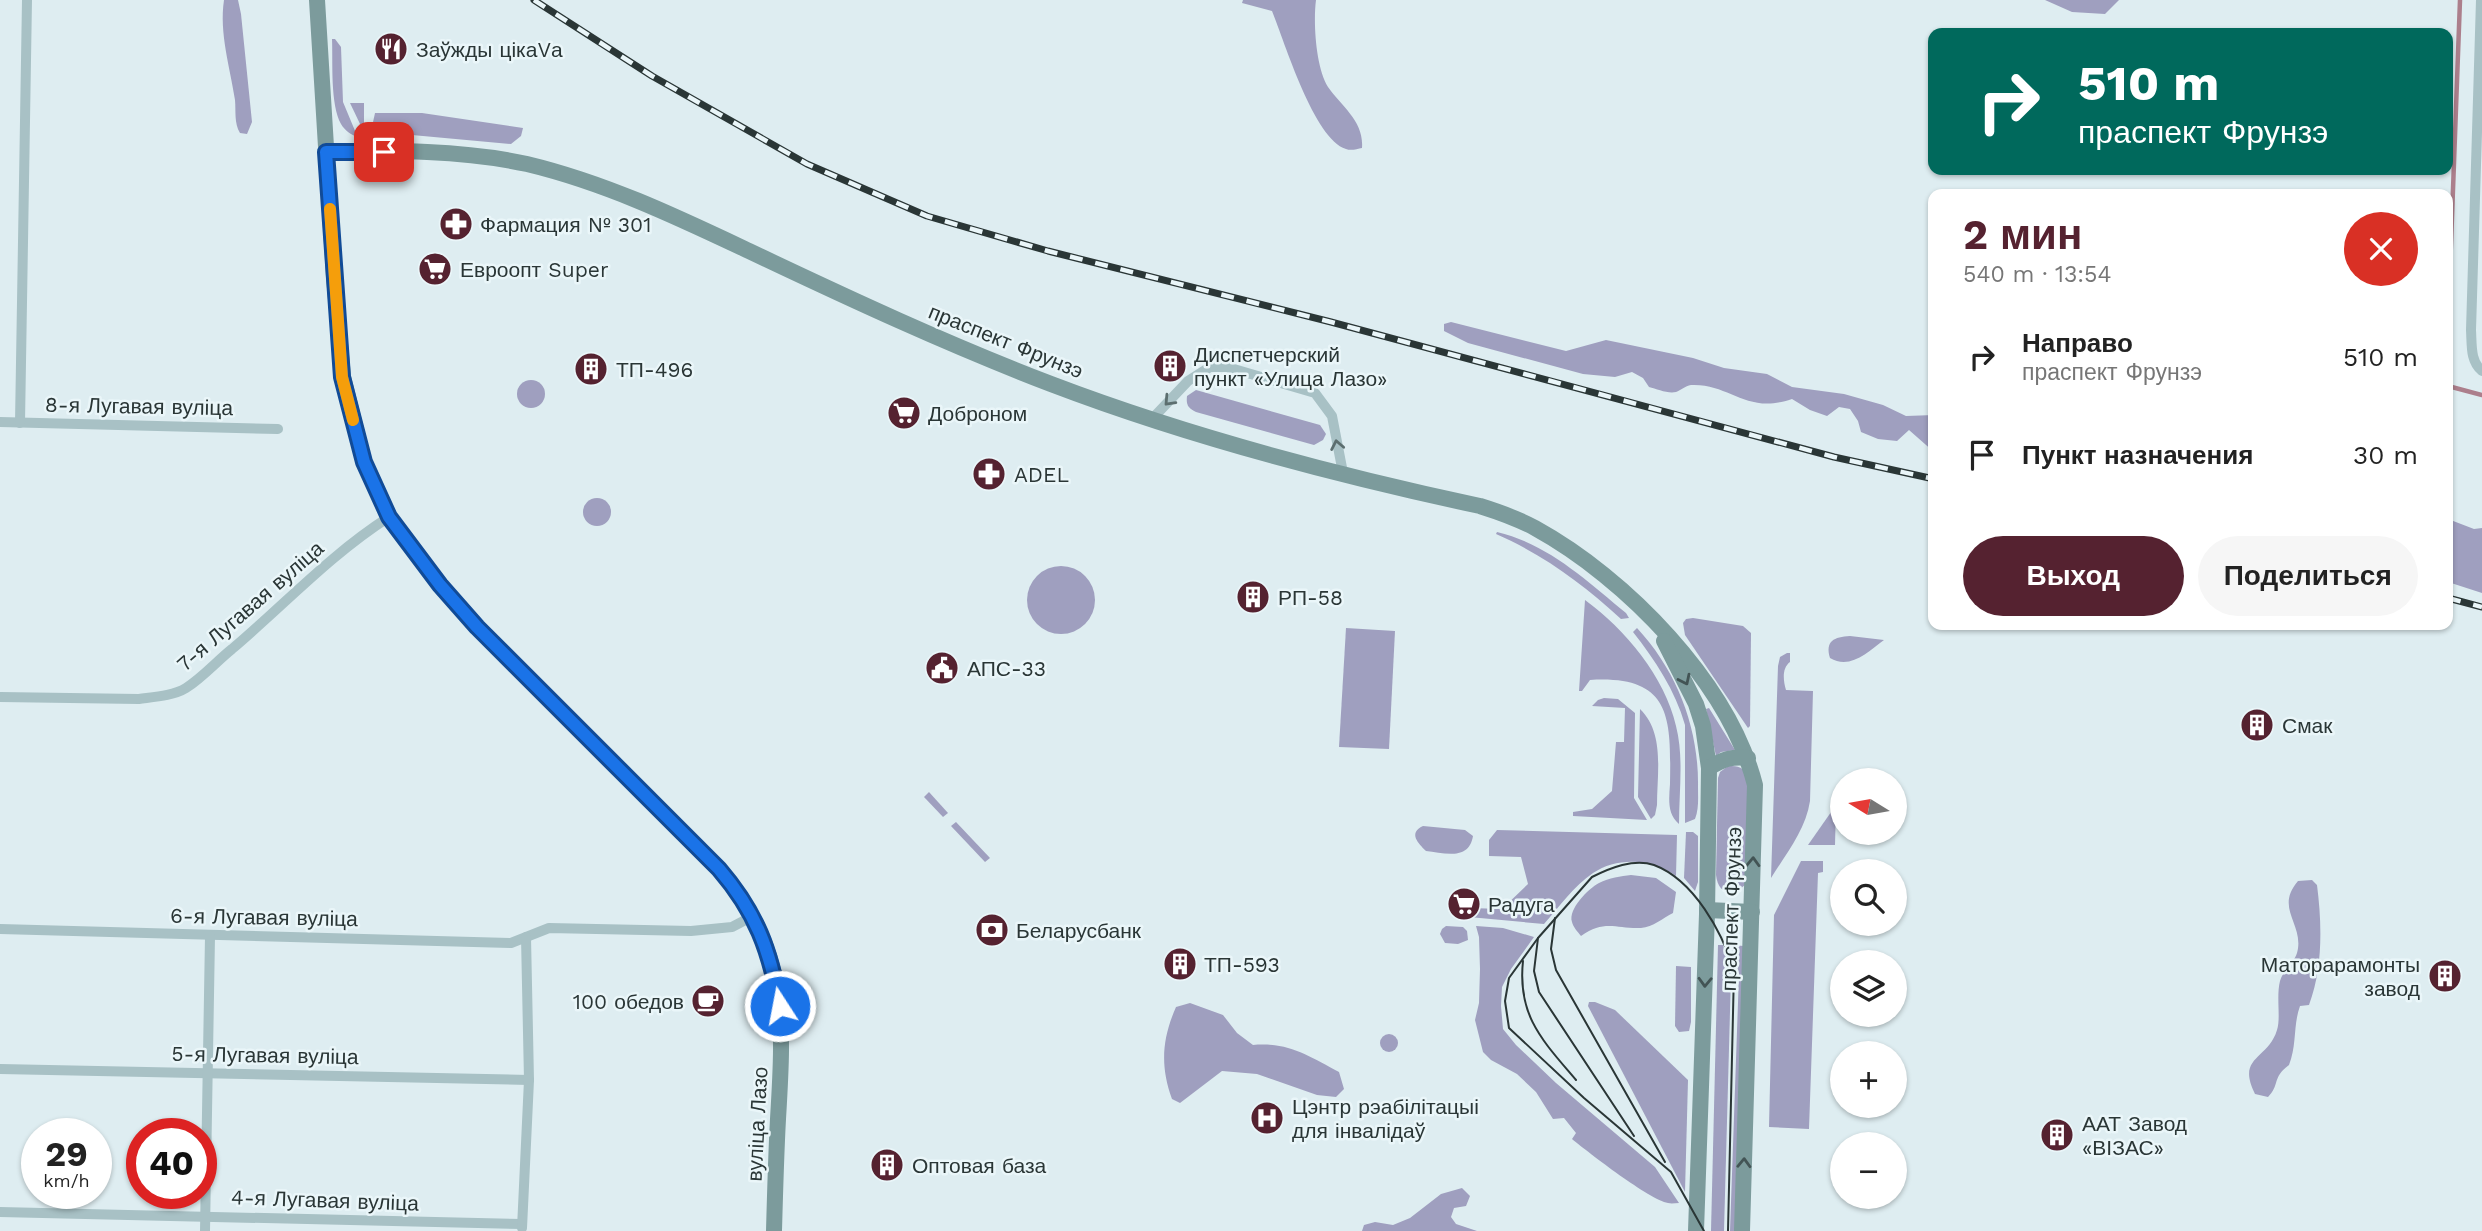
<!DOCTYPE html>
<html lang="ru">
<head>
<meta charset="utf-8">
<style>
  body { margin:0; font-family:"Work Sans",sans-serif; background:#f6f6f6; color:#222; height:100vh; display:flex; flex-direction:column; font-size:26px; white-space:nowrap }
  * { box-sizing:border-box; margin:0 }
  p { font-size:23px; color:#767676 }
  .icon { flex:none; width:38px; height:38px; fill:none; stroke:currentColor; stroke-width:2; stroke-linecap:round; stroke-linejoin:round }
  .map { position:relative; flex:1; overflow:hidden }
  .side { position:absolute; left:1928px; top:189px; width:525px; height:441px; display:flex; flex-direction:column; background:#fff; border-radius:14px; box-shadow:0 2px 5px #0004 }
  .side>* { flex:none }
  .top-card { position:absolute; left:1928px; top:28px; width:525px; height:147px; border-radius:14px; box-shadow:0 2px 5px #0004; background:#00695c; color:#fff; overflow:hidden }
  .needle { width:46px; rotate:281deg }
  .controls { position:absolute; left:1830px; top:768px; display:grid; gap:14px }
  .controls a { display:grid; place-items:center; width:77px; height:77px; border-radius:50%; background:#fff; box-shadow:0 2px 5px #0004; font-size:35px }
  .speed { position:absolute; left:21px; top:1118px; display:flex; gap:14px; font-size:35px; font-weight:700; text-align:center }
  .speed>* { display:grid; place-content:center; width:91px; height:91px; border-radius:50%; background:#fff; box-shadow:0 2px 5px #0004; line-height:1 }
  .speed small { font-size:18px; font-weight:400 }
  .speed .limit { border:10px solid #d22; background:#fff; color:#111 }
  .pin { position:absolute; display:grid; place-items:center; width:60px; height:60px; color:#fff; margin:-30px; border-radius:14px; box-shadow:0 4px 10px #0006 }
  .me { position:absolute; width:77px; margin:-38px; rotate:349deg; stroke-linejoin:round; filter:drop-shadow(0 0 5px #0008) }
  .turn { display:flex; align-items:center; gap:24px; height:147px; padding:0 35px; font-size:32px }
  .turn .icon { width:91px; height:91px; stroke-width:2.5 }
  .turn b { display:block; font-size:49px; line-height:60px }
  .round { display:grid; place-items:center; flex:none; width:74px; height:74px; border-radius:37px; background:#f6f6f6 }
  .summary { display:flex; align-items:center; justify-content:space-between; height:119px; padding:0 35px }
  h1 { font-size:42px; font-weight:700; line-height:52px; color:#552230 }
  .cta { display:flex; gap:14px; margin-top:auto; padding:14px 35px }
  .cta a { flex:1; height:80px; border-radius:42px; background:#552230; color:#fff; font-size:28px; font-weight:700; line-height:80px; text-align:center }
  .cta a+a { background:#f6f6f6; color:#222 }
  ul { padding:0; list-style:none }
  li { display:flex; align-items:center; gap:21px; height:98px; padding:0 35px }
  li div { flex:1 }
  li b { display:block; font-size:26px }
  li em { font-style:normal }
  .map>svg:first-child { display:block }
  .green { fill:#9f9fbf }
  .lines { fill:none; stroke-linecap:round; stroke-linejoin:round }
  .stream { stroke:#ac7f8c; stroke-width:4.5 }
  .street { stroke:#a8c1c5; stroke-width:10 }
  .secondary { stroke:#7c9b9c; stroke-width:16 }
  .tram { stroke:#2a3636; stroke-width:2 }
  .rail-casing { stroke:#2a3636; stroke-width:7 }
  .rail { stroke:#eaf6f9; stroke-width:4.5; stroke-dasharray:13; stroke-linecap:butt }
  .oneway { stroke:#5c6e6f }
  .oneway2 { stroke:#435455 }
  .route-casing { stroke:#114b97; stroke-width:18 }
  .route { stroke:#1a73e8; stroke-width:12 }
  .slow { stroke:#f59e0b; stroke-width:12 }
  .labels { text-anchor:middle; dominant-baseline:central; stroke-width:5; stroke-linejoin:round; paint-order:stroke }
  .poi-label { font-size:21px; fill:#2a3636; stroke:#eaf6f9; text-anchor:start }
  .street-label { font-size:21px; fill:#2a3636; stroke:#eaf6f9 }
</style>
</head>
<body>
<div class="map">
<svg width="2482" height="1231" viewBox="0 0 2482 1231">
  <rect width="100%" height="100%" fill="#deedf1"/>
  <g class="green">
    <path d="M 224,0 L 238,0 L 241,14 L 252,122 L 247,134 L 240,133 C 234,123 236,111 235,100 C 230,67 219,33 224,0 Z"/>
    <path d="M 1243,0 L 1316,0 C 1313,23 1316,68 1328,87 C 1342,107 1364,121 1362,148 C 1357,149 1351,151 1346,149 C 1314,139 1285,43 1272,11 L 1242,3 Z"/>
    <path d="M 2045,0 L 2119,0 L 2105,14 L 2072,12 Z"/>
    <path d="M 332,39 L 335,39 L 341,47 L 343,102 L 358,138 C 351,134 345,131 341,124 C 330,104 333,62 332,39 Z"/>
    <path d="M 350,103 L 364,103 L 364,126 L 361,126 Z"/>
    <path d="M 375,113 L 422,113 L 523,128 L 521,136 L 511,144 L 412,135 L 370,136 Z"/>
    <path d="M 1451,322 L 1566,351 L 1606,340 L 1693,358 L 1724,368 L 1767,374 L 1792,387 L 1844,394 L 1883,405 L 1906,416 L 1934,415 L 1934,452 L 1909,430 L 1897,441 L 1878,439 L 1861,432 L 1858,421 L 1850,409 L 1839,407 L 1827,416 L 1810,410 L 1792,399 C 1746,415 1730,383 1691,385 C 1685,386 1681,390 1676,392 C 1668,394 1657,389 1649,387 L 1643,378 L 1632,372 L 1615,377 L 1583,374 L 1468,343 L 1444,331 L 1444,324 Z"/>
    <circle cx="531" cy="394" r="14"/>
    <path d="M 1196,390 L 1320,425 L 1326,434 L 1323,440 L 1314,445 L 1196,412 C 1188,408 1186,405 1187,396 Z"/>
    <circle cx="597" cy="512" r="14"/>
    <path d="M 2448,519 L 2474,529 L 2482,528 L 2482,593 L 2448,582 Z"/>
    <path d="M 1497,532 C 1548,544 1586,580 1626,613 L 1629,618 L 1621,619 C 1583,584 1544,555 1496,534 Z"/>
    <circle cx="1061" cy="600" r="34"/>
    <path d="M 1585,600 C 1625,629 1665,677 1676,726 C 1684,757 1679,792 1679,824 C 1667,814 1669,799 1670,784 C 1671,718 1672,675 1590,680 L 1582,691 L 1579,691 Z"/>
    <path d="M 1693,618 L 1743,626 L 1751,633 L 1750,726 L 1748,728 L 1685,635 L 1683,623 L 1686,619 Z"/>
    <path d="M 1346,628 L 1395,631 L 1389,749 L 1339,747 Z"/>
    <path d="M 1637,628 C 1677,671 1699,728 1698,787 C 1698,798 1699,809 1695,819 L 1685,823 L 1685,725 C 1675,690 1655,660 1633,632 Z"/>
    <path d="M 1850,636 L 1884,640 C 1868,652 1850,670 1830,658 C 1825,641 1834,637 1850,636 Z"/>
    <path d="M 1787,653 L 1790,653 L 1790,662 C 1782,668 1783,680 1786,690 L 1813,691 L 1810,801 C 1806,829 1786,854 1771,878 L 1778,666 L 1780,657 Z"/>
    <path d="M 1604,698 L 1618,699 L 1635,713 L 1634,798 L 1647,820 L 1573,816 L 1573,812 L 1592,809 L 1612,791 L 1616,742 L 1624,742 L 1625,708 L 1592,706 L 1598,700 Z"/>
    <path d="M 1709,708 L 1735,750 L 1721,752 L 1716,756 L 1706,709 Z"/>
    <path d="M 1640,709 C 1665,733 1657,773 1657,805 L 1655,815 L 1651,819 L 1638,797 Z"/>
    <path d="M 1728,766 C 1739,766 1743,767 1749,777 L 1745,885 C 1732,897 1718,894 1716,875 L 1718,778 L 1720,772 Z"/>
    <path d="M 929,792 L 948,813 L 943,817 L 924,797 Z"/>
    <path d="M 1836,805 L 1835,845 L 1808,845 Z"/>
    <path d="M 956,822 L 990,858 L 985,862 L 951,826 Z"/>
    <path d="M 1423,826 L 1465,830 L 1473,836 C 1469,861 1444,853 1426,851 C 1418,843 1408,833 1423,826 Z"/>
    <path d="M 1497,830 L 1677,835 L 1676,876 C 1653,859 1618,856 1593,873 C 1574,886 1559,907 1544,924 L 1469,917 L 1470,908 L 1502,909 L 1528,884 L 1521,857 L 1489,856 L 1489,840 Z"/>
    <path d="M 1686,832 L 1693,832 L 1698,836 L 1698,882 L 1695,891 L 1684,878 Z"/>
    <path d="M 1801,861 L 1823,861 L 1823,872 L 1818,873 L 1809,1129 L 1769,1127 L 1774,915 Z"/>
    <path d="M 1631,875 L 1656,878 L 1676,892 L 1673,913 C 1663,918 1653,927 1641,928 C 1616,929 1605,919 1581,936 C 1578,932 1573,927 1572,922 C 1568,909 1588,889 1599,883 C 1609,878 1621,876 1631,875 Z"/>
    <path d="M 2312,880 L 2317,885 C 2322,924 2323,968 2309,1005 L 2300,1006 C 2293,1025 2297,1045 2289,1065 C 2272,1077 2280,1085 2268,1097 L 2255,1094 C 2236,1056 2268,1060 2277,1030 C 2281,1018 2276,997 2280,981 C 2283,970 2294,963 2297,953 C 2305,924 2274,909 2298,881 Z"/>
    <path d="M 1446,926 L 1463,927 L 1467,931 L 1468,940 L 1458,944 L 1445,943 L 1440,934 L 1442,929 Z"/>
    <path d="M 1476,926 L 1503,928 L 1534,937 L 1511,969 L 1502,987 L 1501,1006 L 1503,1029 L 1516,1045 L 1556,1083 L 1655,1167 L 1679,1203 C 1675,1203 1672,1204 1668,1203 C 1650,1200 1589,1153 1572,1139 L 1576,1133 L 1564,1118 L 1553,1119 L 1536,1092 L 1517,1074 L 1491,1060 L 1483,1052 L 1475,1020 L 1479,1003 L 1480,969 L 1479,937 Z"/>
    <path d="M 1718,945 L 1723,945 L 1731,975 L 1724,1231 L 1711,1231 Z"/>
    <path d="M 1731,945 L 1744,946 L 1736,1231 L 1730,1231 L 1739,974 Z"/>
    <path d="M 1676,966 L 1691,967 L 1691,1022 L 1689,1031 L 1679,1032 L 1675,1026 Z"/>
    <path d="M 1589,1002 L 1595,1002 L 1615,1010 L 1688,1080 L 1685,1192 L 1588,1006 Z"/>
    <path d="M 1190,1003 L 1223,1015 L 1237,1033 L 1253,1045 C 1289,1042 1308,1056 1339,1072 L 1344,1089 L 1336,1097 L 1317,1095 L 1257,1074 L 1222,1071 L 1180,1103 L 1172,1099 C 1160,1066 1162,1039 1176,1007 Z"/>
    <circle cx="1389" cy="1043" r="9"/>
    <path d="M 1462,1188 L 1470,1196 L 1466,1206 L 1454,1208 L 1451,1217 L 1456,1224 L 1477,1231 L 1362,1231 L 1364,1225 L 1375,1222 L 1393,1225 L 1410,1218 L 1441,1194 Z"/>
  </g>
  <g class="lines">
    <g class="stream">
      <path d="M 2448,325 L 2460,0"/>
      <path d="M 2448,386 L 2482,395"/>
    </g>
    <g class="street">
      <path d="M 2481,0 L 2471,330 C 2472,345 2470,361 2482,371"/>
      <path d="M 1152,419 L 1188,381 L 1210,367 L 1227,367 L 1315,393 L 1332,416 L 1343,473"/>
      <path d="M 0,422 L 278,429"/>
      <path d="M 20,423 L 27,0"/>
      <path d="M 0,697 L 139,699 C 154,697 173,696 186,688 C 202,678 217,661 232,649 C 284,605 331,554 389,517"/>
      <path d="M 0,929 L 511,943 L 549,928 L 691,931 L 732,927 L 753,916"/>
      <path d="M 0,1069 L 529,1080"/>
      <path d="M 0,1212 L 522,1224"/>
      <path d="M 522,1228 L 529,1080 L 526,937"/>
      <path d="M 205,1231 L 210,936"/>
    </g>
    <g class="secondary">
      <path d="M 317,0 L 334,277 L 343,377 L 364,462 L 389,517 L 440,585 L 477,627 L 719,869 C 788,950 784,1020 778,1119 C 776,1156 775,1194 774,1231"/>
      <path d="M 326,152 C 392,150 463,150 527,164 C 606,183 677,217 749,251 C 848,298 949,345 1051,384 C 1190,437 1335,475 1480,506 C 1499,512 1517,518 1535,528 C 1626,578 1729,683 1755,785 L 1742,1231"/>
      <path d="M 1664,641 L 1696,704 L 1703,726 L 1709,768 L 1707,914 L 1696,1231"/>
      <path d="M 1709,768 C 1723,759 1732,756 1748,758"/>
      <path d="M 1707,910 L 1752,912"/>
    </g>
    <g class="tram">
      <path d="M 1555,918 L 1551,949 L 1556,970 L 1665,1162"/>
      <path d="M 1538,938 L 1534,971 L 1539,992 L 1634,1136"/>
      <path d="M 1523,961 C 1517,1016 1543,1041 1576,1080"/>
      <path d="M 1704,1231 L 1671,1172 L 1584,1098 L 1509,1028 L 1505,1001 L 1509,978 L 1538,938 L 1592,877 C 1610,868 1634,858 1654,865 C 1694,880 1722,932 1734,970 L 1728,1231"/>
    </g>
    <defs>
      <g id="rail">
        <path d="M 534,0 L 652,76 L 807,164 L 927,216 L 1048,251 L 1331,322 L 1834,457 L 1934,479"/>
        <path d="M 2448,598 L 2482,607"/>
      </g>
    </defs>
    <use href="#rail" class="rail-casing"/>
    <use href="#rail" class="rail"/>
  </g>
  <defs><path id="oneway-chevron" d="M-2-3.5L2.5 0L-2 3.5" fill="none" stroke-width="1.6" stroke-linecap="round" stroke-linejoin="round" transform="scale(1.75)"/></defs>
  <g class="oneway">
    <use href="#oneway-chevron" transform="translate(1169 401) rotate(133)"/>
    <use href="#oneway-chevron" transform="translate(1337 445) rotate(-101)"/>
  </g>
  <g class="oneway2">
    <use href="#oneway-chevron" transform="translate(1685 680) rotate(64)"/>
    <use href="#oneway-chevron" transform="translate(1753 862) rotate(-88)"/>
    <use href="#oneway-chevron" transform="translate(1705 982) rotate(92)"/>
    <use href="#oneway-chevron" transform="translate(1744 1163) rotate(-88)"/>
  </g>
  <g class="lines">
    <defs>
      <path id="route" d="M 384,152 L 326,152 L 342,377 L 364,462 L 389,517 L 440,585 L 477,627 L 719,869 C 756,912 770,950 780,1006"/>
    </defs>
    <use href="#route" class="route-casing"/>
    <use href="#route" class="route"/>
    <path class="slow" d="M 330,209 L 342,377 L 353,420"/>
  </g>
  <defs>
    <symbol id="restaurant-disc" viewBox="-11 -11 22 22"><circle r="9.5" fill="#552230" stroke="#eaf6f9"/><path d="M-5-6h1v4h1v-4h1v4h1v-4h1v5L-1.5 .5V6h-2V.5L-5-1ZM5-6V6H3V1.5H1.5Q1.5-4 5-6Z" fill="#fff"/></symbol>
    <symbol id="pharmacy-disc" viewBox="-11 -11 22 22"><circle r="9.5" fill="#552230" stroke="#eaf6f9"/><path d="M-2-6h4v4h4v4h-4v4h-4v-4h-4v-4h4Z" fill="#fff"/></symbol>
    <symbol id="supermarket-disc" viewBox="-11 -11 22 22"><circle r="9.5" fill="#552230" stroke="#eaf6f9"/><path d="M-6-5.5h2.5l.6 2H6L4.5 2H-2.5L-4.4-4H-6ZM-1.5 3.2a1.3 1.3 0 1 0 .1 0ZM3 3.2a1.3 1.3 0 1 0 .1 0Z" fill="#fff"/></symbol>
    <symbol id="building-disc" viewBox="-11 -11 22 22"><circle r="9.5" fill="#552230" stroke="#eaf6f9"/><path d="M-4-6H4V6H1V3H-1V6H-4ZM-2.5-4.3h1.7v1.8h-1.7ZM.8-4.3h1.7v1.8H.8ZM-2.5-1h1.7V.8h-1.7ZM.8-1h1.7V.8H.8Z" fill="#fff"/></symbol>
    <symbol id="civic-disc" viewBox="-11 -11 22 22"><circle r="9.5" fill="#552230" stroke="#eaf6f9"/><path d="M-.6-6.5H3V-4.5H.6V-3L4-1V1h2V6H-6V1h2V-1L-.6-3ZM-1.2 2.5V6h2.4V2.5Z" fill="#fff"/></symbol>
    <symbol id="bank-disc" viewBox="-11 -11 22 22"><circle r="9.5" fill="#552230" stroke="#eaf6f9"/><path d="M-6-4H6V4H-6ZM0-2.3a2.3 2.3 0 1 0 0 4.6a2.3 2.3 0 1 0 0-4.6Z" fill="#fff"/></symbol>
    <symbol id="cafe-disc" viewBox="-11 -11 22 22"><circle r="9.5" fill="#552230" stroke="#eaf6f9"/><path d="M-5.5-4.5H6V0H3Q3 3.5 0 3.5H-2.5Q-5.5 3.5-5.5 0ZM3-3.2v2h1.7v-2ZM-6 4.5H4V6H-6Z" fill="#fff"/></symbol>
    <symbol id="hospital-disc" viewBox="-11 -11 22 22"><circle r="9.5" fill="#552230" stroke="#eaf6f9"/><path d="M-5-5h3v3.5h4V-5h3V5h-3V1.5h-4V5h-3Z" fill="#fff"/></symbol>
  </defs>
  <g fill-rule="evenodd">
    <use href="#restaurant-disc" x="372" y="30" width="38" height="38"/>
    <use href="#pharmacy-disc" x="437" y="205" width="38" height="38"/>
    <use href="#supermarket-disc" x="416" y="250" width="38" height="38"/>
    <use href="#building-disc" x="1151" y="347" width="38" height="38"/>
    <use href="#building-disc" x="572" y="350" width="38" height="38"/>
    <use href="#supermarket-disc" x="885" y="394" width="38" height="38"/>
    <use href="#pharmacy-disc" x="970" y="455" width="38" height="38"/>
    <use href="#building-disc" x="1234" y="578" width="38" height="38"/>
    <use href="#civic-disc" x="923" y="649" width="38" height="38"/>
    <use href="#building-disc" x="2238" y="706" width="38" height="38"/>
    <use href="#supermarket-disc" x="1445" y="885" width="38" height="38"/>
    <use href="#bank-disc" x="973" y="911" width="38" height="38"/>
    <use href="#building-disc" x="1161" y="945" width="38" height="38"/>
    <use href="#building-disc" x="2426" y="957" width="38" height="38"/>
    <use href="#cafe-disc" x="689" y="982" width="38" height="38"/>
    <use href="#hospital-disc" x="1248" y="1099" width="38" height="38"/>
    <use href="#building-disc" x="2038" y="1116" width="38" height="38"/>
    <use href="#building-disc" x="868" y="1146" width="38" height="38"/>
  </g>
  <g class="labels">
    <g class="poi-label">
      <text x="416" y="49">Заўжды цікаVа</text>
      <text x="480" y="224">Фармация № 301</text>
      <text x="460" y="269">Евроопт Super</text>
      <text x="1194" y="354">Диспетчерский<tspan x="1194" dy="24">пункт «Улица Лазо»</tspan></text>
      <text x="616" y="369">ТП-496</text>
      <text x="928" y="413">Доброном</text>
      <text x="1014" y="474">ADEL</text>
      <text x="1278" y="597">РП-58</text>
      <text x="967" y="668">АПС-33</text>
      <text x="2282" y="725">Смак</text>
      <text x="1488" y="904">Радуга</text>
      <text x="1016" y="930">Беларусбанк</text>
      <text x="1204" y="964">ТП-593</text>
      <text x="2420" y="964" text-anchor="end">Маторарамонты<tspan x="2420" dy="24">завод</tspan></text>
      <text x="684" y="1001" text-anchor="end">100 обедов</text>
      <text x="1292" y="1106">Цэнтр рэабілітацыі<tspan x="1292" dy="24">для інвалідаў</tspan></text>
      <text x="2082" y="1123">ААТ Завод<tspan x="2082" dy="24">«ВІЗАС»</tspan></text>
      <text x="912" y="1165">Оптовая база</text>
    </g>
    <g class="street-label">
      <text transform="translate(1006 341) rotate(22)">праспект Фрунзэ</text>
      <text transform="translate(139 406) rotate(1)">8-я Лугавая вуліца</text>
      <text transform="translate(250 606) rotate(-41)">7-я Лугавая вуліца</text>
      <text transform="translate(1731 909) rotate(-88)">праспект Фрунзэ</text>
      <text transform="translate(264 917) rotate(1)">6-я Лугавая вуліца</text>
      <text transform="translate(265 1055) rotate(1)">5-я Лугавая вуліца</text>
      <text transform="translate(757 1124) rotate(-87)">вуліца Лазо</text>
      <text transform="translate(325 1200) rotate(2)">4-я Лугавая вуліца</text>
    </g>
  </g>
</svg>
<div class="controls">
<a><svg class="needle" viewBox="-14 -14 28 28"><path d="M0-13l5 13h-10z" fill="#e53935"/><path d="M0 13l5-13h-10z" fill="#767676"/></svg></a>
<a><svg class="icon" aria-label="search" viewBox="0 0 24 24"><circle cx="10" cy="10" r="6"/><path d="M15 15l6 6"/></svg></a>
<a><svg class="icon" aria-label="layers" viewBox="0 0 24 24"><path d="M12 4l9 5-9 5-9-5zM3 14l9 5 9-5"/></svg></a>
<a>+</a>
<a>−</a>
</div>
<div class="speed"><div>29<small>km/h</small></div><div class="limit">40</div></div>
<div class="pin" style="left:384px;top:152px;background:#d93025"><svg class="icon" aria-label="arrive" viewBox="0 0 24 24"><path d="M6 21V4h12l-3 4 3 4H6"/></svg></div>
<svg class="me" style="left:780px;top:1006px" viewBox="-20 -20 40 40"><circle r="17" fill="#1a73e8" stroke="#fff" stroke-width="3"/><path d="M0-11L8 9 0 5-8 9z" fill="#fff"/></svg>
<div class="top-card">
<div class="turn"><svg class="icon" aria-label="right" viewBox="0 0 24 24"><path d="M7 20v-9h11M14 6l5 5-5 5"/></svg><div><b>510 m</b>праспект Фрунзэ</div></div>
</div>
<section class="side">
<div class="summary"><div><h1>2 мин</h1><p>540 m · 13:54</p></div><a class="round" style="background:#d93025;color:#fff"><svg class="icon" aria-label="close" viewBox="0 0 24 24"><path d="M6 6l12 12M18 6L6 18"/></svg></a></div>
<ul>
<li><svg class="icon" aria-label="right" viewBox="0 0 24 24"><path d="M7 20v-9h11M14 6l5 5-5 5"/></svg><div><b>Направо</b><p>праспект Фрунзэ</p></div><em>510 m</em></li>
<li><svg class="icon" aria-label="arrive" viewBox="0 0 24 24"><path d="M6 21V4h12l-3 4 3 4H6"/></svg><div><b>Пункт назначения</b></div><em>30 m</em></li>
</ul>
<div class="cta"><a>Выход</a><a>Поделиться</a></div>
</section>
</div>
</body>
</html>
